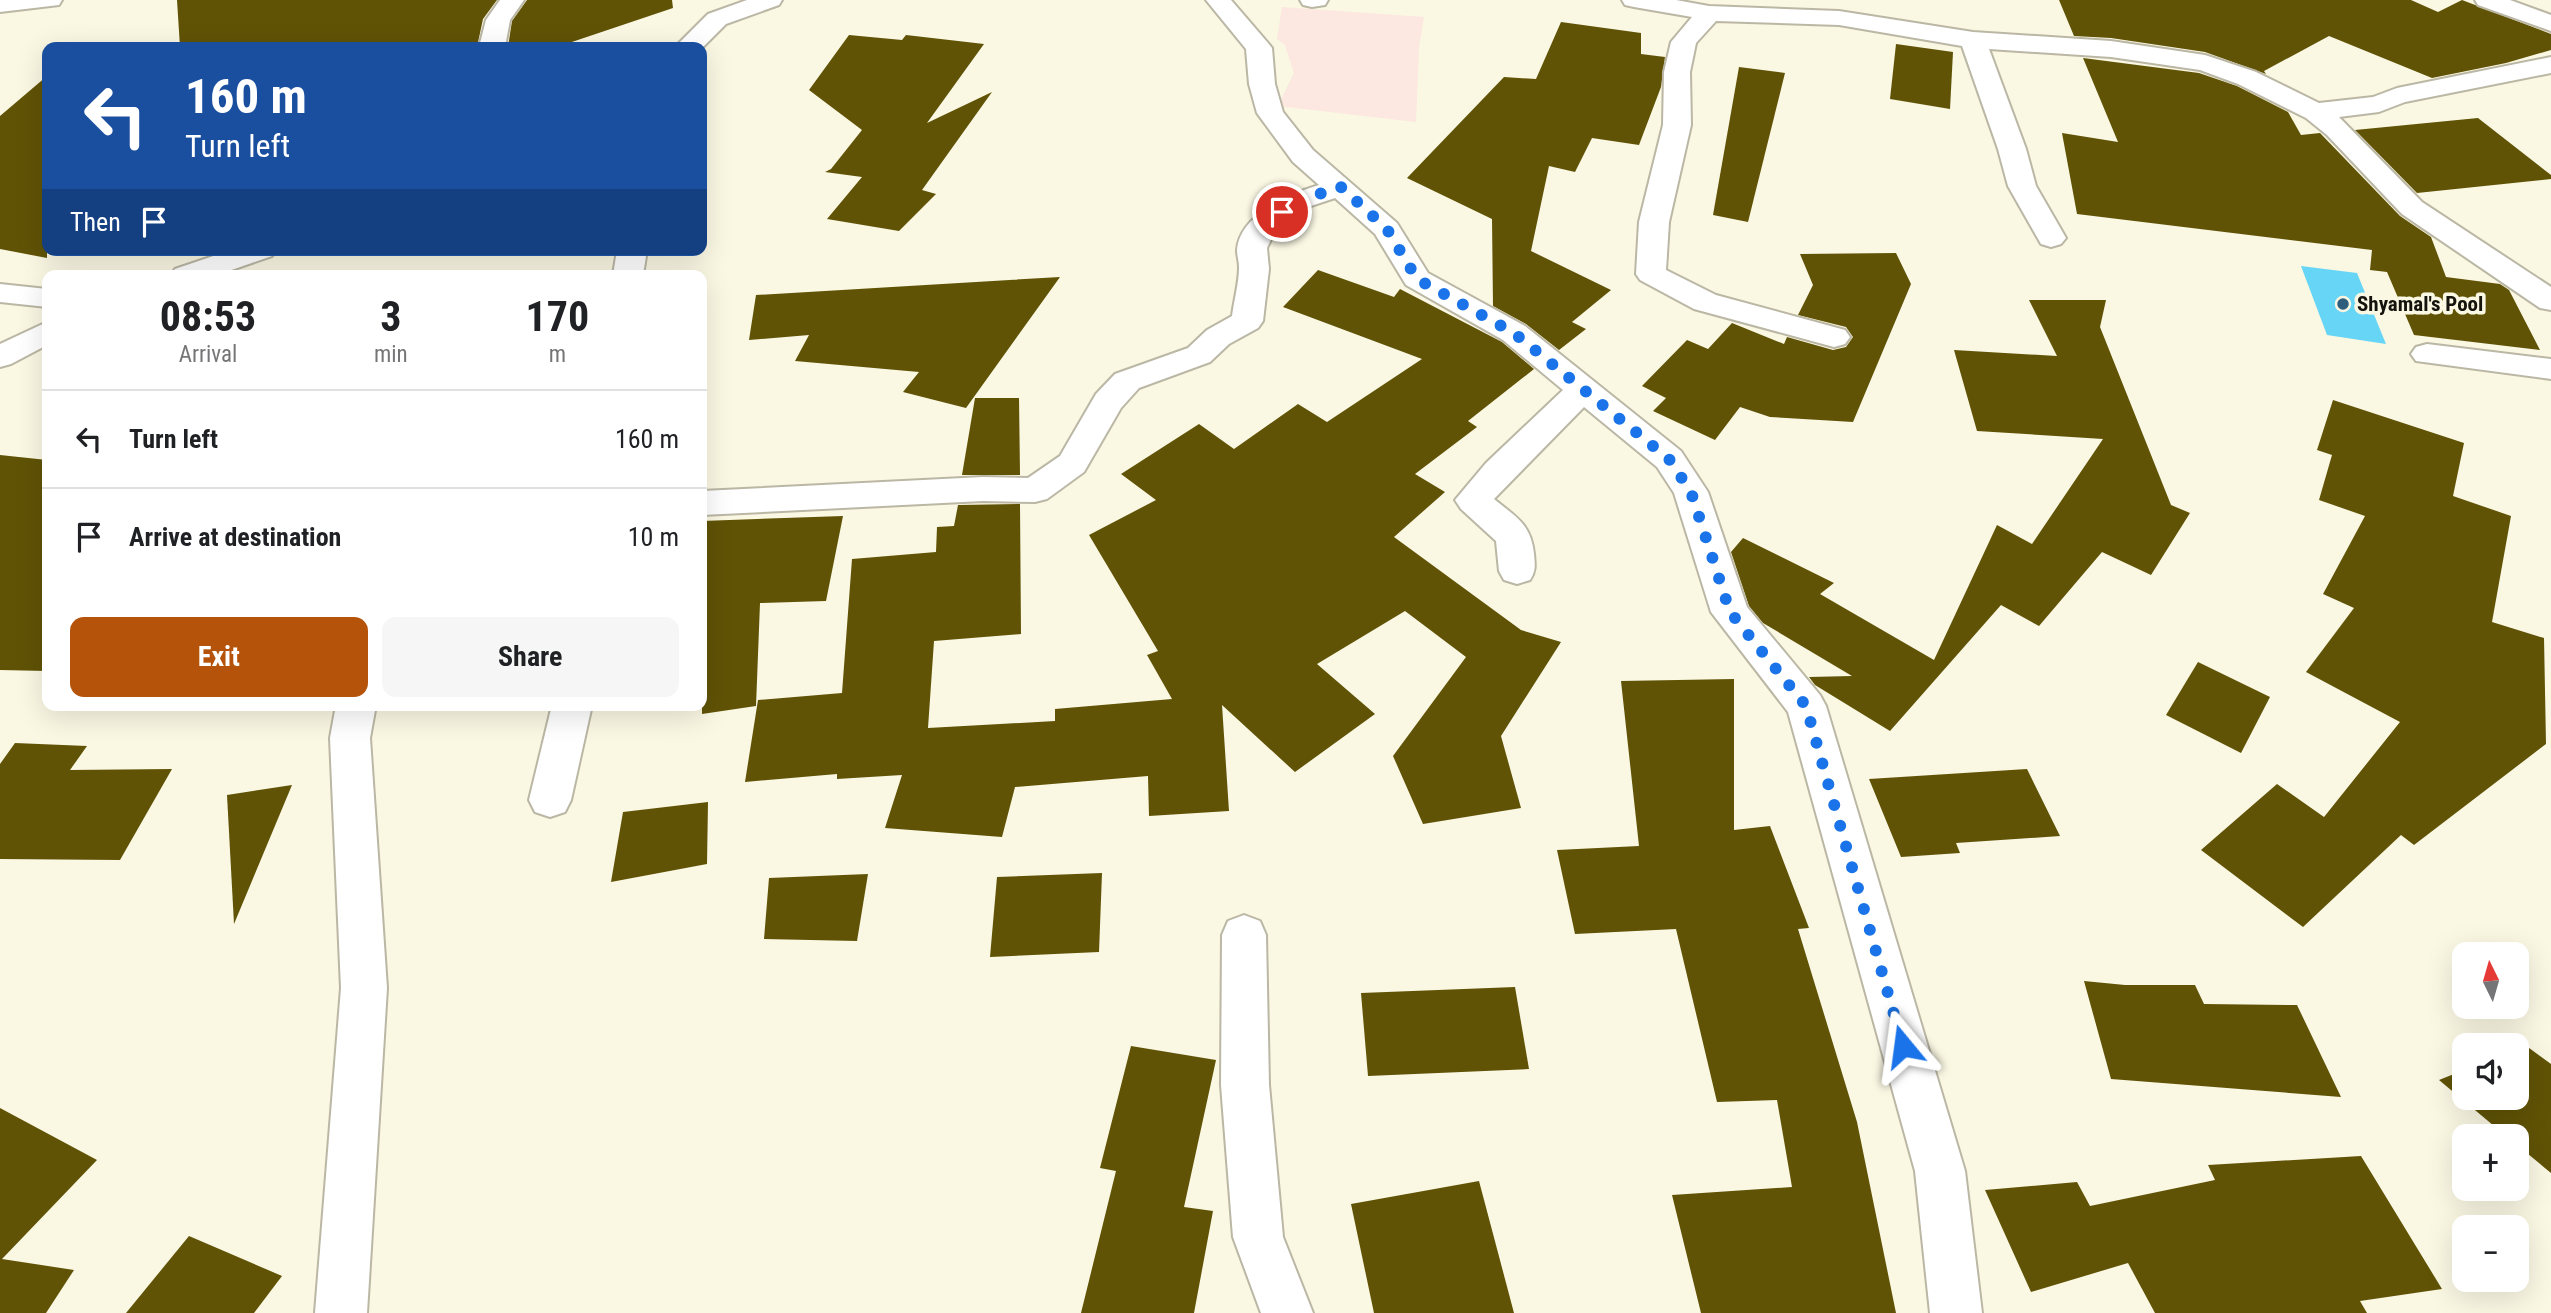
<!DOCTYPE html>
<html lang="en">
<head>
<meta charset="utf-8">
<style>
  body { margin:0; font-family:"Roboto Condensed",sans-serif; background:#f6f6f6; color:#202124; height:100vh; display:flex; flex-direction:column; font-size:26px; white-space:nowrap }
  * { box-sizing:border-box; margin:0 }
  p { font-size:23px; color:#757577 }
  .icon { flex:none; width:38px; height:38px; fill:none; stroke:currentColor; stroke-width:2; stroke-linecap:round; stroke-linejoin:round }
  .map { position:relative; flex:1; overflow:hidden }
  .panel { position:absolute; left:42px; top:270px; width:665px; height:441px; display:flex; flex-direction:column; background:#fff; border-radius:14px; box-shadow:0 7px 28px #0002 }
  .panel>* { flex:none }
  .guide { position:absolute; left:42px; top:42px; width:665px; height:214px; border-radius:14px; box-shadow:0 7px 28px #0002; background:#1a4fa0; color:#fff; overflow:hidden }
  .needle { width:46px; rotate:355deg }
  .tools { position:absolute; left:2452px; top:942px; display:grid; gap:14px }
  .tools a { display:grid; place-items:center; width:77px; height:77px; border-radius:14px; background:#fff; box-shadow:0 7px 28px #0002; font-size:35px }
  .pin { position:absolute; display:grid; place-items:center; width:60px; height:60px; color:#fff; margin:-30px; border:4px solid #fff; border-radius:50%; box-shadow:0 2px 7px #0007 }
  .me { position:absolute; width:77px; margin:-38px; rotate:344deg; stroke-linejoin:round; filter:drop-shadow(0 0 5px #0008) }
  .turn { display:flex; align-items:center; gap:24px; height:147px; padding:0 28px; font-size:32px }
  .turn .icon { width:91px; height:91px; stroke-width:2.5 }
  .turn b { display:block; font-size:49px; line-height:60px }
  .then { display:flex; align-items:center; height:66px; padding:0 28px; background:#0003; gap:14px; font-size:26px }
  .eta { display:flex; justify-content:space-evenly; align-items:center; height:119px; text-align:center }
  .eta b { font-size:42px; font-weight:700; line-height:49px }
  .button { display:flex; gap:14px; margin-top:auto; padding:14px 28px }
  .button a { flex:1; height:80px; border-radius:14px; background:#b45309; color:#fff; font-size:28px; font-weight:700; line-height:80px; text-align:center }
  .button a+a { background:#f6f6f6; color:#202124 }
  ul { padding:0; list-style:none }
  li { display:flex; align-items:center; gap:21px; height:98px; padding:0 28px; border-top:2px solid #e0e0e0 }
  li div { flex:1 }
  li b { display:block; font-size:26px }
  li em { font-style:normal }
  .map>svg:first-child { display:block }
  .education { fill:#fce7e1 }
  .water { fill:#67d6f6 }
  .building { fill:#605306 }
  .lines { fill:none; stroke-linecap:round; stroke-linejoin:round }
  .minor-casing { stroke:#bbb7a5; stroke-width:4 }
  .secondary-casing { stroke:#bbb7a5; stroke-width:4 }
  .minor { fill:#fff; fill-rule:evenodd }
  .secondary { fill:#fff; fill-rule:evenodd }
  .route { stroke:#1a73e8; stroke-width:12; stroke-dasharray:0 21.6 }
  .poi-dot { fill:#2f5e7d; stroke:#faf7e3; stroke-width:2.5 }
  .labels { text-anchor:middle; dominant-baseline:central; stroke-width:7; stroke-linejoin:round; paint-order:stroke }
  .poi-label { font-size:21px; font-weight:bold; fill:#14130c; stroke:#faf7e3; text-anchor:start }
</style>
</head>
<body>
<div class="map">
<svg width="2551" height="1313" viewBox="0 0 2551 1313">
  <rect width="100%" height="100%" fill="#faf7e3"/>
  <path class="education" d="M 1282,7 L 1424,17 L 1419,47 L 1416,122 L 1278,106 L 1294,73 L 1285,45 L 1277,39 Z"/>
  <path class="water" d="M 2301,266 L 2357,273 L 2386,344 L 2327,335 Z"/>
  <g class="building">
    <path d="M 177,0 L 497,0 L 483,19 L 477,47 L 180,47 Z"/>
    <path d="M 527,0 L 672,0 L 673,8 L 557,47 L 508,47 L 512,21 Z"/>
    <path d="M 2059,0 L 2411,0 L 2438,12 L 2462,0 L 2551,34 L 2551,50 L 2506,63 L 2432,78 L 2329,36 L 2264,71 L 2266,74 L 2205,52 L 2111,38 L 2074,36 Z"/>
    <path d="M 1561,22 L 1641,33 L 1641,54 L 1665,57 L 1661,87 L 1639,145 L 1592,138 L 1575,172 L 1549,166 L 1531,251 L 1611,290 L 1572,322 L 1586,329 L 1559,350 L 1526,324 L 1493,306 L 1492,219 L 1407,178 L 1504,77 L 1536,79 Z"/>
    <path d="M 849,35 L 902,40 L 906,35 L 984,44 L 927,123 L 992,92 L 922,190 L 936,194 L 899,231 L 827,219 L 862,177 L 825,172 L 831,169 L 862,130 L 809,90 Z"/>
    <path d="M 1896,44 L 1953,52 L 1950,109 L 1890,99 Z"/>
    <path d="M 2083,58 L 2199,73 L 2237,86 L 2288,112 L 2301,135 L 2320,133 L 2400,216 L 2431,237 L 2446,277 L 2500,284 L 2509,290 L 2540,350 L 2414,335 L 2387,272 L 2370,270 L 2372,250 L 2077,214 L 2062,133 L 2118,142 Z"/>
    <path d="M 1739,67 L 1785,73 L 1748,222 L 1713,215 Z"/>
    <path d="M 47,76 L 47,258 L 0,249 L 0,116 Z"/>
    <path d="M 2478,118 L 2551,175 L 2551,179 L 2417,193 L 2355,130 Z"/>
    <path d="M 1896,253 L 1911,284 L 1853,422 L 1770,417 L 1740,407 L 1715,440 L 1653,411 L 1666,398 L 1642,386 L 1687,340 L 1708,349 L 1732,323 L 1784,344 L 1787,337 L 1833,350 L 1846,347 L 1853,337 L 1846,327 L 1798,315 L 1813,285 L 1800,254 Z"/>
    <path d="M 1318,270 L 1394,297 L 1400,289 L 1502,342 L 1534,369 L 1468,421 L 1477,427 L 1415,474 L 1445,492 L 1394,537 L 1521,630 L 1561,642 L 1501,736 L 1521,808 L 1423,824 L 1393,756 L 1466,657 L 1405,611 L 1317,664 L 1375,714 L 1295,772 L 1222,705 L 1229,811 L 1149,816 L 1148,776 L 1015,787 L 1002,837 L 885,828 L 902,775 L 837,779 L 837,774 L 745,782 L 758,700 L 842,693 L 852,559 L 936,552 L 937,527 L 954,526 L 958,505 L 1020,504 L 1021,634 L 934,641 L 928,728 L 1055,721 L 1055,709 L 1172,699 L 1147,655 L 1158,651 L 1089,535 L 1156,500 L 1121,474 L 1199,424 L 1234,449 L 1298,404 L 1327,422 L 1422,359 L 1283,307 Z"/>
    <path d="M 1060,277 L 966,408 L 903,392 L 919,372 L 795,361 L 809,335 L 749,340 L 756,295 Z"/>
    <path d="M 2029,300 L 2106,300 L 2100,327 L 2171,505 L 2190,513 L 2151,575 L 2102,552 L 2039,626 L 2001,605 L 1890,731 L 1815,685 L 1809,677 L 1852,676 L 1763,623 L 1749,606 L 1731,552 L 1743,538 L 1834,583 L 1820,594 L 1934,660 L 1997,525 L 2032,544 L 2103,439 L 1977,431 L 1954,350 L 2057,356 Z"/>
    <path d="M 975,398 L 1019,398 L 1020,475 L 962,475 Z"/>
    <path d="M 2333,400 L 2464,443 L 2453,496 L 2511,516 L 2492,622 L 2544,638 L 2546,744 L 2414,845 L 2401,835 L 2303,927 L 2201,850 L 2277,784 L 2324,817 L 2400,722 L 2306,672 L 2354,608 L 2323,594 L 2365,516 L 2319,500 L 2332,455 L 2317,450 Z"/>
    <path d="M 0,455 L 47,460 L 47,671 L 0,670 Z"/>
    <path d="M 843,516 L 826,601 L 760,603 L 756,706 L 702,714 L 702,521 Z"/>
    <path d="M 2198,662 L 2270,697 L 2241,753 L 2166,715 Z"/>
    <path d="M 1734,679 L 1734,830 L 1770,826 L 1809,928 L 1798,929 L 1857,1122 L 1896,1313 L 1701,1313 L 1672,1195 L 1792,1187 L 1777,1100 L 1717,1102 L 1676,929 L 1575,934 L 1557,850 L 1639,846 L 1621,681 Z"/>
    <path d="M 15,743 L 87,746 L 70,770 L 172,769 L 120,860 L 0,859 L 0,764 Z"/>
    <path d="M 2027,769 L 2060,836 L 1956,843 L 1960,853 L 1901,857 L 1869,779 Z"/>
    <path d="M 292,785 L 234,924 L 227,795 Z"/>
    <path d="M 708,802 L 707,864 L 611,882 L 623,812 Z"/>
    <path d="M 1102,873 L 1099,952 L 990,957 L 997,877 Z"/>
    <path d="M 868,874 L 857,941 L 764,939 L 769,878 Z"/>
    <path d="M 2084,981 L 2125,985 L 2195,985 L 2204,1004 L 2297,1005 L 2341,1097 L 2111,1079 Z"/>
    <path d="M 1515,987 L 1529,1069 L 1368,1076 L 1361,993 Z"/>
    <path d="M 2525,1045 L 2551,1064 L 2551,1173 L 2516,1144 L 2516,1136 L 2506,1136 L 2439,1080 L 2464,1070 L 2464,1097 L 2516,1097 L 2516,1048 Z"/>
    <path d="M 1131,1046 L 1216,1060 L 1184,1207 L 1213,1211 L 1194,1313 L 1081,1313 L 1116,1171 L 1100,1168 Z"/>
    <path d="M 0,1108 L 97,1160 L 2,1259 L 74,1270 L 46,1313 L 0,1313 Z"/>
    <path d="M 2361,1156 L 2442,1289 L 2360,1301 L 2367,1313 L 2155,1313 L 2128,1263 L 2031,1292 L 1985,1190 L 2077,1182 L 2090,1206 L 2215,1180 L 2208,1165 Z"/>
    <path d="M 1479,1181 L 1514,1313 L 1374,1313 L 1351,1204 Z"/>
    <path d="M 189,1236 L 282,1276 L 254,1313 L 126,1313 Z"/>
  </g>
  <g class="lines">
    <defs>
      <g id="minor">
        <path d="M 0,0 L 62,0 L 59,5 L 0,12 Z"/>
        <path d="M 500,0 L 524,0 L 510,20 L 505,47 L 479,47 L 486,20 Z"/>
        <path d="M 747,0 L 782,0 L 779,5 L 726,24 L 702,48 L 675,47 L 708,14 Z"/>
        <path d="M 1206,0 L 1231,0 L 1268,43 L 1272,48 L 1275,84 L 1283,112 L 1313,150 L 1397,223 L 1428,273 L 1525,326 L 1681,451 L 1708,492 L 1747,607 L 1820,695 L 1826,706 L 1965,1171 L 1982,1313 L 1930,1313 L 1915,1171 L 1788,712 L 1711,612 L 1674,493 L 1657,467 L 1584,407 L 1494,499 C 1516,517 1531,524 1534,554 C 1535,565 1536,571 1530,580 L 1517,584 L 1504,580 L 1499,571 L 1496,541 L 1461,509 L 1455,500 L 1486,463 L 1563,390 L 1503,340 L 1406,285 L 1375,234 L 1335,198 L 1311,206 L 1276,229 L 1267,248 L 1269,269 L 1263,321 L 1258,328 L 1229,344 L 1210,362 L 1139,388 L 1121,408 L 1084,472 L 1047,499 L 1035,502 L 983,501 L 702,515 L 702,491 L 983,477 L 1028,478 L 1060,456 L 1096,394 L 1115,374 L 1188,348 L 1207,330 L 1232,316 C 1234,300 1239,283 1239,267 C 1239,261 1237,256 1237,250 C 1240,214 1290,194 1319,185 L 1293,162 L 1257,113 L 1249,84 L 1246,49 Z"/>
        <path d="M 1300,0 L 1328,0 L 1325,5 L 1312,7 L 1303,5 Z"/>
        <path d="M 1622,0 L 1676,0 L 1709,6 L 1839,11 L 1973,32 L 2111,41 L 2205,55 L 2256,72 L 2319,103 L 2373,97 L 2397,88 L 2551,57 L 2551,73 L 2405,102 L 2379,112 L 2339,117 L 2422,202 L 2551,287 L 2551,310 L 2540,308 L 2402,214 L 2327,135 L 2306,118 L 2238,84 L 2200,70 L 2111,57 L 1989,49 L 2026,149 L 2036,186 L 2066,238 L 2061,244 L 2051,247 L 2041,244 L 2008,186 L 1998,149 L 1962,46 L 1839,25 L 1716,21 L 1696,43 L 1690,72 L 1691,125 L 1669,222 L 1666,270 L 1716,295 L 1845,330 L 1850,337 L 1845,344 L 1834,347 L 1694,309 L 1640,280 L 1636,274 L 1639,222 L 1663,125 L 1664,72 L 1671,42 L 1692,17 L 1634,7 L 1625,5 Z"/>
        <path d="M 231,250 L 276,250 L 272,256 L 217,275 L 171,275 L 175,269 Z"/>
        <path d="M 617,250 L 647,250 L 643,275 L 613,275 Z"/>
        <path d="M 0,284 L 47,289 L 47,307 L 0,302 Z"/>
        <path d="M 47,322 L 47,345 L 11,364 L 0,367 L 0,344 Z"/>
        <path d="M 2427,344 L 2551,359 L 2551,379 L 2416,361 L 2411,354 L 2416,347 Z"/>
        <path d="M 336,705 L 376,705 L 370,738 L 387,988 L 367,1313 L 315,1313 L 341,988 L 330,738 Z"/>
        <path d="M 552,705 L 592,705 L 571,800 L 565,812 L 550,817 L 535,812 L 529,800 Z"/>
        <path d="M 1244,915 L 1260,921 L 1266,935 L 1269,1085 L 1283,1237 L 1313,1313 L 1261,1313 L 1233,1237 L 1221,1085 L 1222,935 L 1228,921 Z"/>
      </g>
      <path id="secondary" d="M 2475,0 L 2510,0 L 2551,15 L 2551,31 L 2478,5 Z"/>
    </defs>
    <use href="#minor" class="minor-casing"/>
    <use href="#secondary" class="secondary-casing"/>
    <use href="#minor" class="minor"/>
    <use href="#secondary" class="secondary"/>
  </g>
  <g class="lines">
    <path class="route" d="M 1282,212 L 1301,200 L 1341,187 L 1387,229 L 1417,279 L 1514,333 L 1669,459 L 1691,492 L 1730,612 L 1806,706 L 1903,1046"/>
  </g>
  <circle class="poi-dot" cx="2343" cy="304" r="7"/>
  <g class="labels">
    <g class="poi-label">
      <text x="2357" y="304">Shyamal's Pool</text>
    </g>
  </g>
</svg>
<div class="tools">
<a><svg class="needle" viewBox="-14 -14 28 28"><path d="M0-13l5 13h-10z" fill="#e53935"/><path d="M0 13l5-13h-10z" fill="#757577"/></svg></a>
<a><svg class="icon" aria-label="sound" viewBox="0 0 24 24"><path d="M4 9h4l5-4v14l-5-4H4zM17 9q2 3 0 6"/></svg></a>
<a>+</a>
<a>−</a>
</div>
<div class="pin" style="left:1282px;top:212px;background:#d93025"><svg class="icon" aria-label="arrive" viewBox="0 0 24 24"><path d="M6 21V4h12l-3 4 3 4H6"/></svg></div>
<svg class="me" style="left:1903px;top:1046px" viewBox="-20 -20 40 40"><path d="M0-17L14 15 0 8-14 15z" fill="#1a73e8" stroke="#fff" stroke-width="4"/></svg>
<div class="guide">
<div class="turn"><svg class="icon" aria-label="left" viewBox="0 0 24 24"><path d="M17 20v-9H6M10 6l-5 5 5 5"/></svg><div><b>160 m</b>Turn left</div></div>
<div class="then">Then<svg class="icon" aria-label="arrive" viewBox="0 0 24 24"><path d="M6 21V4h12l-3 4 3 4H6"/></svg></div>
</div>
<section class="panel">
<div class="eta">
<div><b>08:53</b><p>Arrival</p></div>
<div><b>3</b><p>min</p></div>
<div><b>170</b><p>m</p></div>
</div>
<ul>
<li><svg class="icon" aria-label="left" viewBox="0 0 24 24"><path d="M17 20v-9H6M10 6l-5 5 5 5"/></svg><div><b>Turn left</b></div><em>160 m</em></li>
<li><svg class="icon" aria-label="arrive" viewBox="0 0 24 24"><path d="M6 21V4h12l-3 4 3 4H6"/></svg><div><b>Arrive at destination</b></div><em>10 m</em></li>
</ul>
<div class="button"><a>Exit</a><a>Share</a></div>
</section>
</div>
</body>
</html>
